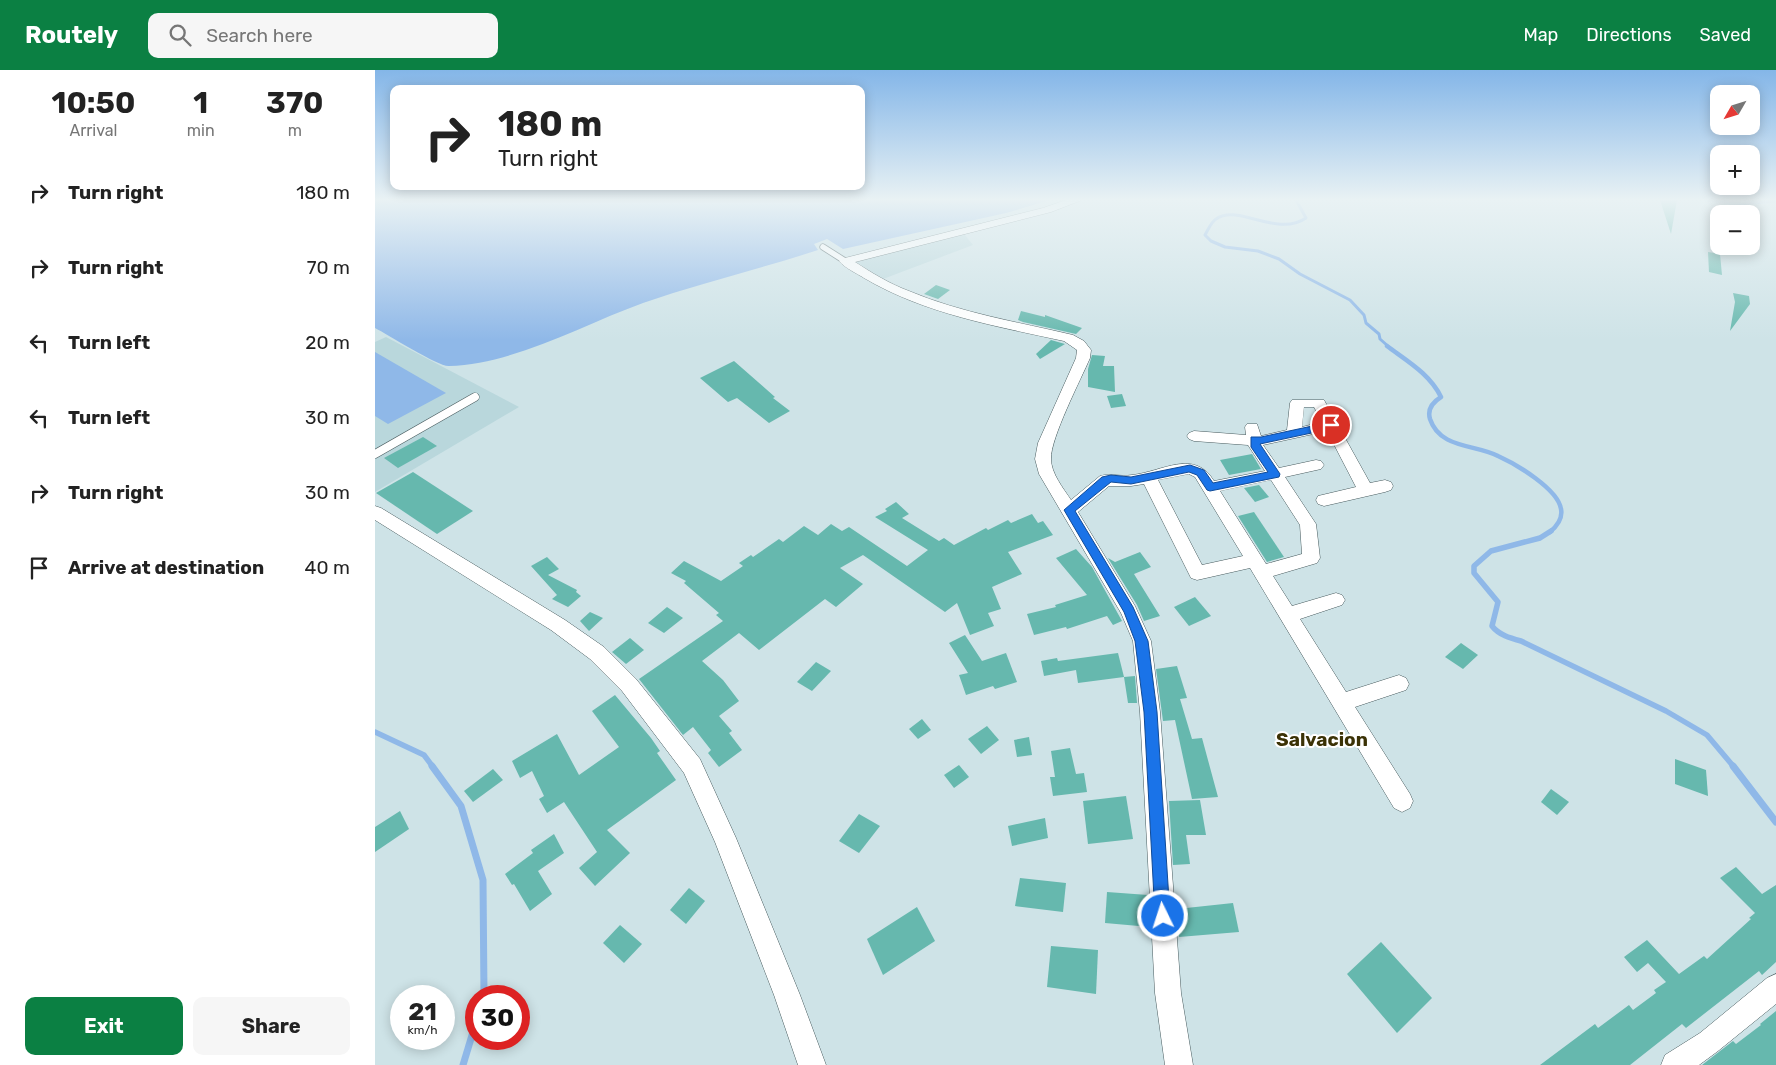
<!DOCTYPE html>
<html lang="en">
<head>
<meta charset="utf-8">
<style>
  body { margin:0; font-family:Rubik,sans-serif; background:#f6f6f6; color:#222; height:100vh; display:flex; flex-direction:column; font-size:19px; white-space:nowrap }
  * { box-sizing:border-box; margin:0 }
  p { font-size:16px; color:#767676 }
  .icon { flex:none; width:28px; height:28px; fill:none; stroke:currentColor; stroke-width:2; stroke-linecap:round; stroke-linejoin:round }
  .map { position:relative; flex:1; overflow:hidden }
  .drawer { display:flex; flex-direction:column; background:#fff; width:375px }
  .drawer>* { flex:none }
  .hud { position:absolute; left:15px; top:15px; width:475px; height:105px; border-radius:10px; box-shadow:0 2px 12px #0003; background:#fff; color:#222; overflow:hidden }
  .needle { width:32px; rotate:231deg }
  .tools { position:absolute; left:1335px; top:15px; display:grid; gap:10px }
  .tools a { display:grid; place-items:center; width:50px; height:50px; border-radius:10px; background:#fff; box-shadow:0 2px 12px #0003; font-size:25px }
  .speed { position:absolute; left:15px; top:915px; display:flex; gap:10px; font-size:25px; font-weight:700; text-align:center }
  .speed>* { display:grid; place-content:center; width:65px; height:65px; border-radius:50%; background:#fff; box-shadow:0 2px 12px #0003; line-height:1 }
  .speed small { font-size:12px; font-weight:400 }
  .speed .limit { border:8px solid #d22; background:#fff; color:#111 }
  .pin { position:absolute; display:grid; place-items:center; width:42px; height:42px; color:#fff; margin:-21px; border:2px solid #fff; border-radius:50%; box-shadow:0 1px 5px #0007 }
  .me { position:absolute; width:55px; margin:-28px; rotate:356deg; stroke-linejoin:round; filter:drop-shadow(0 0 4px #0008) }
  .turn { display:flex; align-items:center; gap:18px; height:105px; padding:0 25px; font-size:22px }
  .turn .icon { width:65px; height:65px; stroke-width:2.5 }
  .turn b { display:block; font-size:35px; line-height:42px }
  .eta { display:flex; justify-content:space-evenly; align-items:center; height:85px; text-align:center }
  .eta b { font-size:30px; font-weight:700; line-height:35px }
  .action { display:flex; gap:10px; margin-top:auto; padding:10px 25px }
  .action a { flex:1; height:58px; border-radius:10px; background:#0b8043; color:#fff; font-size:20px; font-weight:700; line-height:58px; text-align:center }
  .action a+a { background:#f6f6f6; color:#222 }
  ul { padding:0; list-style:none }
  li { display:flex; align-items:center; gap:15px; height:75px; padding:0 25px }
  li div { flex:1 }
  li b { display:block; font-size:19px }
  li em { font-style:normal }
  header { display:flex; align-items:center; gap:30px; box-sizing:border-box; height:70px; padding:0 25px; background:#0b8043; color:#fff }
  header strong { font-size:24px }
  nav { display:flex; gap:28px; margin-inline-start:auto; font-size:18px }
  .search { width:350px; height:45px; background:#f6f6f6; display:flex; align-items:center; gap:12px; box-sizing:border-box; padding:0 18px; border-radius:10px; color:#767676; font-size:19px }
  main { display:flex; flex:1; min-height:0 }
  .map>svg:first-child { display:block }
  .built { fill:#b9d7dc }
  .water { fill:#8fb8e8 }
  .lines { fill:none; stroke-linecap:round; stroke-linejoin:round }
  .stream-far3 { stroke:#8fb8e8; stroke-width:3 }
  .stream-far2 { stroke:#8fb8e8; stroke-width:4.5 }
  .stream-far1 { stroke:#8fb8e8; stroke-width:5.5 }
  .stream { stroke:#8fb8e8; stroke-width:7 }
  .building { fill:#66b8ae }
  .lane-far1-casing { stroke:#485b5e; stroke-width:7 }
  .lane-casing { stroke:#485b5e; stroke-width:9 }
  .street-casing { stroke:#485b5e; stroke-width:1 }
  .lane-far1 { stroke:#fff; stroke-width:5.5 }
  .lane { stroke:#fff; stroke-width:8 }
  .street { fill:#fff; fill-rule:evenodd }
  .route { fill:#1a73e8; stroke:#114b97 }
  .labels { text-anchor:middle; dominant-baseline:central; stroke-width:4; stroke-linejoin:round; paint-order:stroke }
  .quarter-label { font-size:19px; font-weight:bold; fill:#3b3206; stroke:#fff }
</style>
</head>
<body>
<header>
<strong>Routely</strong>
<div class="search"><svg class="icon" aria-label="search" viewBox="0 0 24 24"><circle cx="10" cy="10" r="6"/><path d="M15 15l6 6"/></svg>Search here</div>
<nav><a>Map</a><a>Directions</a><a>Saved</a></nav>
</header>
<main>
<section class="drawer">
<div class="eta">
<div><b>10:50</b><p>Arrival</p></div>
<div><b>1</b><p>min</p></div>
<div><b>370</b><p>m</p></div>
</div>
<ul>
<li><svg class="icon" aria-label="right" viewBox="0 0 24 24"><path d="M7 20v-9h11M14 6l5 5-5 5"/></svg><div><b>Turn right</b></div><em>180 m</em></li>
<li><svg class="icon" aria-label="right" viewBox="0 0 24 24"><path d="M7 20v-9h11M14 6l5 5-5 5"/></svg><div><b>Turn right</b></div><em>70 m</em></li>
<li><svg class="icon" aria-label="left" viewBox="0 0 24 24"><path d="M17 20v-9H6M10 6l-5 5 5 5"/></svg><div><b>Turn left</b></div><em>20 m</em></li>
<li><svg class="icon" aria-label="left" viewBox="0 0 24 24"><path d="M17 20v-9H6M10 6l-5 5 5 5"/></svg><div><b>Turn left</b></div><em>30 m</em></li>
<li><svg class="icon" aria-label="right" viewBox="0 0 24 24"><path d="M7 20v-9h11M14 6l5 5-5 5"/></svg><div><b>Turn right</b></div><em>30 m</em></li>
<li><svg class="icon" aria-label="arrive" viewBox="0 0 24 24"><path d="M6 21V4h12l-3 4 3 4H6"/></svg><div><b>Arrive at destination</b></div><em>40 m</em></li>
</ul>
<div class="action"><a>Exit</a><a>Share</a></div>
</section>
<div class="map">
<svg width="1401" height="995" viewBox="0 0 1401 995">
  <rect width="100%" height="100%" fill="#cee3e7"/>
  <g class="built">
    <path d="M 589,164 L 598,175 L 508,209 L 479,191 Z"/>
    <path d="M 11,267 L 144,337 L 0,422 L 0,272 Z"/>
  </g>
  <g class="water">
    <path d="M 0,130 L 675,130 L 631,143 L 468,179 L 452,169 L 439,174 L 443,180 C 385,199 326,213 268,233 C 207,255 140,294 74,296 C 64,297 12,264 0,258 Z"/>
    <path d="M 0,282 L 71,323 L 13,354 L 0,346 Z"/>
  </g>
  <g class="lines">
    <g class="stream-far3">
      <path d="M 921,130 L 931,148 C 902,168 862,133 841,149 C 836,152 833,160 830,165 L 836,171 L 850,177 L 883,181 L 904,189 L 925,204 L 975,230 L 989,245 L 991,253 L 1004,264 L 1005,269 L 1014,277"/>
      <path d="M 1333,130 L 1366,134 L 1401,131"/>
    </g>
    <path class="stream-far2" d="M 1012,276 C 1032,291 1055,304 1066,327 C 1058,332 1052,339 1055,349 C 1065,379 1100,374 1123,386 C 1141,394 1183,419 1186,439 C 1188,449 1181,457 1175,462"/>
    <g class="stream-far1">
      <path d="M 1176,461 L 1165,468 L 1116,481 L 1099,496 L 1099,503 L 1123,532 L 1117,556 C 1124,565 1135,568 1146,571 L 1291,641 L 1332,665 L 1359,697"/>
      <path d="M 0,662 L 49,685 L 58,697"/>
    </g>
    <g class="stream">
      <path d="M 57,696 L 86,736 L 108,810 L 109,926"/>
      <path d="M 1358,696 L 1401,752"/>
      <path d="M 88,995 L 101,952"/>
    </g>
  </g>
  <g class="building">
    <path d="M 1285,130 L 1302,130 L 1296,164 Z"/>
    <path d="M 1333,182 L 1345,184 L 1347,205 L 1334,202 Z"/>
    <path d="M 561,215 L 575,220 L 563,229 L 549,224 Z"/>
    <path d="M 1358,223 L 1374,226 L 1375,234 L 1355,261 L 1360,232 Z"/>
    <path d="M 646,241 L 670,247 L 670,245 L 707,258 L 701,264 L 648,252 L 643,250 Z"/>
    <path d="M 676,270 L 690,274 L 665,289 L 661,284 Z"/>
    <path d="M 717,285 L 730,286 L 728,296 L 739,296 L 740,322 L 713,317 L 713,299 Z"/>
    <path d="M 359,291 L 400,327 L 398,328 L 415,341 L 394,353 L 362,328 L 353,332 L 325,308 Z"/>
    <path d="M 747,324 L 751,336 L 736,338 L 732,326 Z"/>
    <path d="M 48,367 L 62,376 L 23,398 L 9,388 Z"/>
    <path d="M 877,384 L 886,399 L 854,405 L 845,390 Z"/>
    <path d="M 38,402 L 98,441 L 62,464 L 1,423 Z"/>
    <path d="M 884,415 L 894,427 L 880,432 L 869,418 Z"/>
    <path d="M 521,432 L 534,444 L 527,448 L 564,471 L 569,468 L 579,475 L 611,458 L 613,460 L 633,450 L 636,453 L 657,444 L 663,453 L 668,451 L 678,465 L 633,482 L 647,504 L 617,517 L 626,539 L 613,543 L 619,556 L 595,565 L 582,533 L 570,542 L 488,485 L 465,498 L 488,514 L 461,537 L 450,529 L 384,580 L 364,563 L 327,591 L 348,610 L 364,631 L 344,646 L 357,661 L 354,663 L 367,680 L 344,697 L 333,683 L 336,680 L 318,657 L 308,665 L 264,609 L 348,551 L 341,545 L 344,543 L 309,513 L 311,511 L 296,503 L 309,491 L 346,511 L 368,496 L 364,493 L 376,485 L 378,487 L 404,469 L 408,472 L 429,456 L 443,465 L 456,454 L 467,461 L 474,457 L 532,496 L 553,480 L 500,447 L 512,441 L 510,439 Z"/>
    <path d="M 879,442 L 909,487 L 892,492 L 863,446 Z"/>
    <path d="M 701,479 L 717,497 L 747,551 L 738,555 L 732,546 L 692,559 L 691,557 L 659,565 L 652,544 L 681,537 L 680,535 L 712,525 L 681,488 Z"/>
    <path d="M 765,482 L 776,497 L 759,504 L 785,546 L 769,551 L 762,535 L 733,488 L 740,492 Z"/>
    <path d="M 172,487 L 184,499 L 173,505 L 202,520 L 201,522 L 206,526 L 193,537 L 177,529 L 182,525 L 156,496 Z"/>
    <path d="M 820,527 L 836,546 L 814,556 L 799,537 Z"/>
    <path d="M 292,537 L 308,548 L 289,563 L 273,553 Z"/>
    <path d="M 215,542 L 228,548 L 214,561 L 205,551 Z"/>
    <path d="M 590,565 L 607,591 L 631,583 L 642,612 L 620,619 L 618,616 L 591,625 L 584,605 L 593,603 L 574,573 Z"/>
    <path d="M 255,568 L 269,580 L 251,594 L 237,582 Z"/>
    <path d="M 1086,573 L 1103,585 L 1088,599 L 1070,587 Z"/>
    <path d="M 743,583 L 749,607 L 703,613 L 701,600 L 669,606 L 666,591 L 682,588 L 683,591 Z"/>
    <path d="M 441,592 L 456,601 L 437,621 L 422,612 Z"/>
    <path d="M 802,596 L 812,628 L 805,629 L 817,669 L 827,668 L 843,727 L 817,729 L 800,650 L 788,651 L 781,599 Z"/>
    <path d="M 760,606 L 762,633 L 753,633 L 749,607 Z"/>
    <path d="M 240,625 L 276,668 L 285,681 L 282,683 L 301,710 L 232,760 L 255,783 L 220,816 L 204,798 L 222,782 L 189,732 L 172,743 L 164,729 L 169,726 L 157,701 L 145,708 L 137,691 L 182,664 L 204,705 L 244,677 L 217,641 Z"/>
    <path d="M 547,649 L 556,660 L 543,669 L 534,659 Z"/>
    <path d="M 612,656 L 624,670 L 606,684 L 593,669 Z"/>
    <path d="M 654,667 L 657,685 L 642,687 L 639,670 Z"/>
    <path d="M 695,678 L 701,704 L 709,703 L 712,722 L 678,726 L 675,707 L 680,707 L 676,681 Z"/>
    <path d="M 1300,689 L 1331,700 L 1333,726 L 1300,714 Z"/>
    <path d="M 584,695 L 594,707 L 579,718 L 569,705 Z"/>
    <path d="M 118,699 L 128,710 L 98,732 L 89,721 Z"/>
    <path d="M 1176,719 L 1194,732 L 1182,745 L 1166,732 Z"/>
    <path d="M 751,726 L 758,769 L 713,774 L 708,731 Z"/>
    <path d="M 825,730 L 831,765 L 811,765 L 815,794 L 798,795 L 794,731 Z"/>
    <path d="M 25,741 L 34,759 L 0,782 L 0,757 Z"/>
    <path d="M 484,744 L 505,756 L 484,783 L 464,771 Z"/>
    <path d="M 670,748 L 673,768 L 637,776 L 633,756 Z"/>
    <path d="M 179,764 L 189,783 L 163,801 L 177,824 L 155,841 L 139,814 L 137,815 L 130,804 L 158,783 L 156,780 Z"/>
    <path d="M 1361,797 L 1387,824 L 1401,815 L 1401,892 L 1387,905 L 1384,901 L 1311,958 L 1307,954 L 1255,995 L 1165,995 L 1220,954 L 1223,958 L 1254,935 L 1258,940 L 1281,923 L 1279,920 L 1291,912 L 1273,893 L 1262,902 L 1249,887 L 1272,870 L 1304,904 L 1329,886 L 1332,889 L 1376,849 L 1374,848 L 1380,843 L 1345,808 Z"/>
    <path d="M 645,808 L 691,813 L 688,842 L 640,836 Z"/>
    <path d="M 314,818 L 330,831 L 311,854 L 295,840 Z"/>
    <path d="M 732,822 L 773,825 L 775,857 L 730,853 Z"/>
    <path d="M 858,833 L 864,862 L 804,867 L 802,839 Z"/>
    <path d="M 542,837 L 560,871 L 508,905 L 492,869 Z"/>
    <path d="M 245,855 L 267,874 L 249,893 L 228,873 Z"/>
    <path d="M 1006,872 L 1057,928 L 1022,963 L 972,904 Z"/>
    <path d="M 676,876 L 723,880 L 721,924 L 672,917 Z"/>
    <path d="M 1401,941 L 1401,995 L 1327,995 L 1358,971 L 1361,974 L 1386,955 L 1385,954 Z"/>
  </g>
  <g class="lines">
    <defs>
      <path id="lane-far1" d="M 448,177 L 470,191"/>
      <path id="lane" d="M 0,384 L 100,327"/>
      <g id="street">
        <path d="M 691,130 L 707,130 L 676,142 L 480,192 C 497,203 515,214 534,221 C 586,243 643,252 698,265 L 709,271 L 716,280 L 715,288 C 706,309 675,369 676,389 C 676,403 688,418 696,430 L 725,406 C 736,403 746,407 757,405 C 787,402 819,378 839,411 L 890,401 L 873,375 L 819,371 L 814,369 L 812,366 L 814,363 L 819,361 L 871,365 L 870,357 L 872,354 L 882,354 L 886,366 L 912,360 L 915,333 L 917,330 L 949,330 L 995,413 L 1010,410 L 1016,412 L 1018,416 L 1016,420 L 1010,422 L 949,436 L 943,434 L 941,430 L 943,426 L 981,417 L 952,361 L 888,375 L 904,398 L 941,390 L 946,391 L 949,395 L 946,399 L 910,407 L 941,454 L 945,488 L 942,493 L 898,506 L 917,536 L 961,523 L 967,525 L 970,530 L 967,535 L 925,549 L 971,622 L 1024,605 L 1031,608 L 1034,614 L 1031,620 L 980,637 L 1035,724 L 1038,731 L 1035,738 L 1027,742 L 1019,738 L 875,498 L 822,510 L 816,508 L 769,414 L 756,416 L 734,416 L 703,442 L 760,536 L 776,571 L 785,642 L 806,923 L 818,995 L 790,995 L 780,923 L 765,642 L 758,571 L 746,543 L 664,404 L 660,389 L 663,373 L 701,288 L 702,280 L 689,271 C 621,256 550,244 489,208 C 481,203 470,198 464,191 L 466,189 L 668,138 ZM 929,337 L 939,337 L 947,352 L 927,357 ZM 814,404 L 820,407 L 868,486 L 827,495 L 783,410 ZM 896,410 L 925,455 L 927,484 L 891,494 L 845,421 Z"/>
        <path d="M 0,436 L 6,438 L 190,550 L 229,577 L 261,609 L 325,689 L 361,768 L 425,925 L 451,995 L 423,995 L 399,925 L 340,772 L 309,703 L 247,621 L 215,589 L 176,560 L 0,450 Z"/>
        <path d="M 1401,904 L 1401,934 L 1343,981 L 1324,995 L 1286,995 L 1290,985 L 1325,963 L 1392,908 Z"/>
      </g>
    </defs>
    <use href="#lane-far1" class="lane-far1-casing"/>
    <use href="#lane" class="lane-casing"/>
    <use href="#street" class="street-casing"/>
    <use href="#lane-far1" class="lane-far1"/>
    <use href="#lane" class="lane"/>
    <use href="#street" class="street"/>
  </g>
  <linearGradient id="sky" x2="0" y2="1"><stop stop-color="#84b6e8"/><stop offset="0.48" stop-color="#e9f2f4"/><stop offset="1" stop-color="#e9f2f4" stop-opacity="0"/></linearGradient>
  <rect width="1401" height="270" fill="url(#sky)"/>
  <path class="route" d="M 956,352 L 961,355 L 960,358 L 885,374 L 905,404 L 904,407 L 835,421 L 832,420 L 822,405 L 814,402 L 756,414 L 736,412 L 700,441 L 758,537 L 773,571 L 782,642 L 795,846 L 793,852 L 788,854 L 782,852 L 780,846 L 769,642 L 760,571 L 749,542 L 689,440 L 727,407 L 736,405 L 756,407 L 815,395 L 829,400 L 838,413 L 893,402 L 876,377 L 876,367 L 886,367 Z"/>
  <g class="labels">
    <g class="quarter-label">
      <text x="947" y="669">Salvacion</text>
    </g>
  </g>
</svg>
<div class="tools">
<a><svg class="needle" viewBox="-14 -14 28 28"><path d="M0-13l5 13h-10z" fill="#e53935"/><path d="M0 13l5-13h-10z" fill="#767676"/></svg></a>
<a>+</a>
<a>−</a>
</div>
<div class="speed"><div>21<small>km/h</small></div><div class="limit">30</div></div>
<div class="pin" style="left:956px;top:355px;background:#d93025"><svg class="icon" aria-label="arrive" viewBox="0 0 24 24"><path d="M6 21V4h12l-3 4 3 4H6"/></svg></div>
<svg class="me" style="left:788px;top:846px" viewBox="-20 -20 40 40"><circle r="17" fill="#1a73e8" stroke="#fff" stroke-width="3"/><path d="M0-11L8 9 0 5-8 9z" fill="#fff"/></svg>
<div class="hud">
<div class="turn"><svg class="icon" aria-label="right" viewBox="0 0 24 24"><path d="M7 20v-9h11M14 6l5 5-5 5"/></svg><div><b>180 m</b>Turn right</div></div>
</div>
</div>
</main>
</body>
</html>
